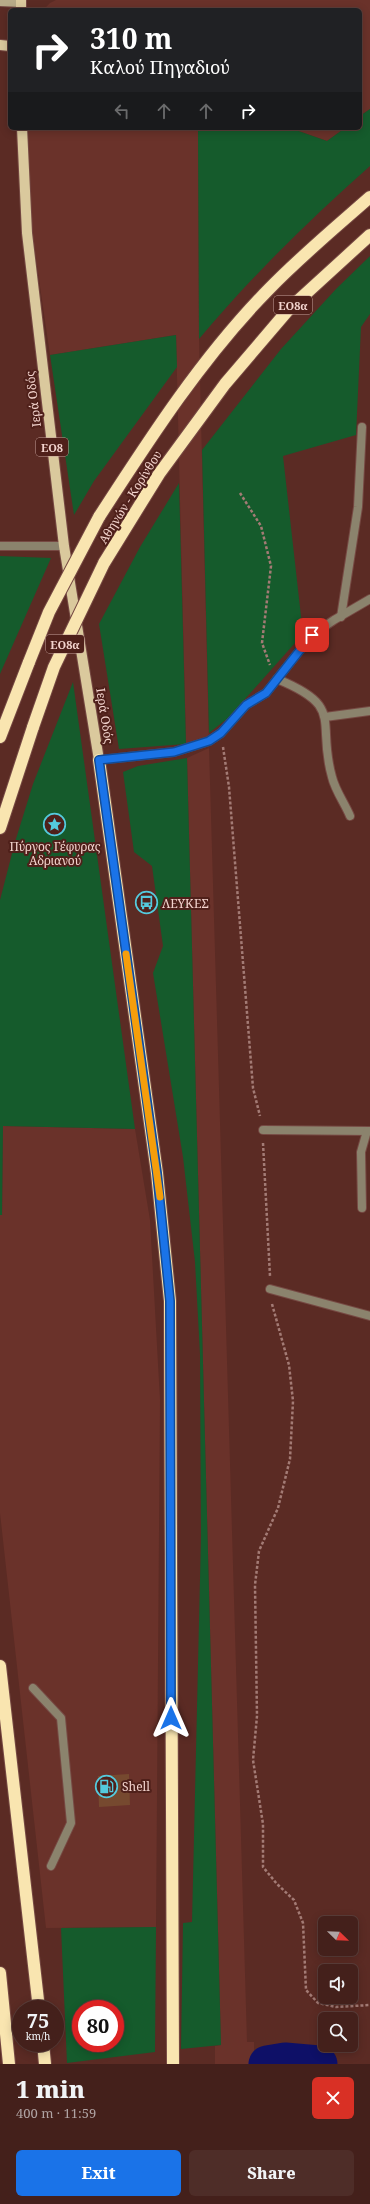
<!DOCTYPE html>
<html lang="en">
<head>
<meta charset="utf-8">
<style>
  body { margin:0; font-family:"Noto Serif",serif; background:#4e2d28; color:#f1f3f6; height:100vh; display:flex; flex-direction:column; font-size:15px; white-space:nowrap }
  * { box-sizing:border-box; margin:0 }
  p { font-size:13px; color:#afa3a3 }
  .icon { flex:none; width:22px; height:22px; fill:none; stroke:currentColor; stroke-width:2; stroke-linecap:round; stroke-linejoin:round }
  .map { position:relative; height:2064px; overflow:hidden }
  .side { display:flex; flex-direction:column; background:#44201b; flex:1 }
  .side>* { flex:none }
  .hud { position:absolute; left:8px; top:8px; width:354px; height:122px; border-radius:6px; box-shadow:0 2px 10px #0003,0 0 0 1px #5c3e3a; background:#202124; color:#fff; overflow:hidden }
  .needle { width:26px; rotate:113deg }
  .fabs { position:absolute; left:318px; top:1916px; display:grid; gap:8px }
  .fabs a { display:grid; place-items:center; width:40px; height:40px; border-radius:6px; background:#44201b; box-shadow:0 2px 10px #0003,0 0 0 1px #5c3e3a; font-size:20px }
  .speed { position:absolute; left:12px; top:2000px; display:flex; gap:8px; font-size:20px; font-weight:700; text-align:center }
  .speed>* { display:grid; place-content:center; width:52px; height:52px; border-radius:50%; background:#44201b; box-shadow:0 2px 10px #0003,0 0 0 1px #5c3e3a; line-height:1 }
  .speed small { font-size:10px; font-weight:400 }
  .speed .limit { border:6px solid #d22; background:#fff; color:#111 }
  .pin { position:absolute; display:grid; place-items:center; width:34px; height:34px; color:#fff; margin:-17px; border-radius:8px; box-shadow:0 2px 6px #0006 }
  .me { position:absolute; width:44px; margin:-22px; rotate:0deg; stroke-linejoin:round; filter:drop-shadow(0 0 3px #0008) }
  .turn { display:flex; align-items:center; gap:14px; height:84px; padding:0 16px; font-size:18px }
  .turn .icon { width:52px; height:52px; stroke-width:2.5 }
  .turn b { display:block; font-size:28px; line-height:34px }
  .lanes { display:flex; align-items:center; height:38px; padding:0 16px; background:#0003; justify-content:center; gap:20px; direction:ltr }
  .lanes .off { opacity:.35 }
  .round { display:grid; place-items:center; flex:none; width:42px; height:42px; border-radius:6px; background:#4e2d28 }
  .headline { display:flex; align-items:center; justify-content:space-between; height:68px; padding:0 16px }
  h1 { font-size:24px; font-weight:800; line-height:30px }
  .button { display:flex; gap:8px; margin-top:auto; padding:8px 16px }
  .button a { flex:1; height:46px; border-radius:6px; background:#1a73e8; color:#fff; font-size:16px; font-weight:800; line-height:46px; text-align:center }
  .button a+a { background:#4e2d28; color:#f1f3f6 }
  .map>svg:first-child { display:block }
  .built { fill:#6a322a }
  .green { fill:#155b2c; fill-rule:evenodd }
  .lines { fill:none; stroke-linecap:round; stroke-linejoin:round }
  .river { stroke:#0e1067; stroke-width:37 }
  .building { fill:#76492f }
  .lane-casing { stroke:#764943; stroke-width:10 }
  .street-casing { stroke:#764943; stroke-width:10 }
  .secondary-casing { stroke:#764943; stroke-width:10 }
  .primary-casing { stroke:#764943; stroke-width:12 }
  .highway-casing { stroke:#764943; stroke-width:14 }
  .path { stroke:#a37b75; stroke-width:2.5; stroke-dasharray:3 2; stroke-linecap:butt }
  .lane { stroke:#8b836d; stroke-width:8 }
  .street { stroke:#8b836d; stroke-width:8 }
  .secondary { stroke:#b8ab88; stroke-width:8 }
  .primary { stroke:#dac99d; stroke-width:10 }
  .highway { stroke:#f9e5b0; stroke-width:12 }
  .highway-bridge-casing { stroke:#764943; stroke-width:14; stroke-linecap:butt }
  .highway-bridge { stroke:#f9e5b0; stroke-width:12 }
  .route-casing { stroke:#114b97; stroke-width:10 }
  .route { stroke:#1a73e8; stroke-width:7 }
  .slow { stroke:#f59e0b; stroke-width:7 }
  .labels { text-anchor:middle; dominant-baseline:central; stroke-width:4; stroke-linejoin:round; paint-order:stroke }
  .shield { fill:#4f201a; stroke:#c29e98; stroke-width:1 }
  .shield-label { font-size:11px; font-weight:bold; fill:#f3d4ce }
  .street-label { font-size:12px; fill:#f3d4ce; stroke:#4f201a }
  .poi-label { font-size:12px; fill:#f3d4ce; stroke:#4f201a; text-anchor:start }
</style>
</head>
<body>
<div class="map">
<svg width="370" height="2064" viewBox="0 0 370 2064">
  <rect width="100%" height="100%" fill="#5b2b24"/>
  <g class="built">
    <path d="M 56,0 L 370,0 L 370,109 L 360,116 L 360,10 L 43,10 L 50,3 Z"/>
    <path d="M 28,128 L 198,128 L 199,339 L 209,741 L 186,744 L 176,335 L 50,355 L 32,231 Z"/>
    <path d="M 290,128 L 345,128 L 327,141 Z"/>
    <path d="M 209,748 L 247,2042 L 254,2042 L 254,2064 L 215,2064 L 215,2046 L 221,2045 L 187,758 Z"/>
    <path d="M 3,1126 L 135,1129 L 150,1220 L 160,1400 L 156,1927 L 46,1928 L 0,1513 L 0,1215 L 2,1215 Z"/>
  </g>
  <g class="green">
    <path d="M 370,109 L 370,166 C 309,220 251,277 199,339 L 198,128 L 290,128 L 327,141 L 345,128 L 360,128 L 360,116 Z"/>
    <path d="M 370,256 L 370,314 L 361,327 L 356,435 L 283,456 L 303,634 L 228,718 L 209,733 L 202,450 L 281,349 L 336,289 Z"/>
    <path d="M 176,335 L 177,367 L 94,481 L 74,515 L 50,355 Z"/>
    <path d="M 179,483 L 186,744 L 119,749 L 99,624 L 140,547 Z"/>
    <path d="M 0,556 L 51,558 L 0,674 Z"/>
    <path d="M 73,682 L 135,1129 L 3,1126 L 2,1215 L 0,1215 L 0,900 L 15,842 L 33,784 Z"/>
    <path d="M 187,758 L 221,2045 L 181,2049 L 183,1923 L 192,1922 L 201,1536 L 200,1354 L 195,1262 L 183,1157 L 153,973 L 163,946 L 152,866 L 134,852 L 123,772 L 138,766 Z"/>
    <path d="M 156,1927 L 155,2052 L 67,2063 L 61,1928 ZM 81,2009 L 115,2009 L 115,2043 L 81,2043 Z"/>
  </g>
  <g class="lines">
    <path class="river" d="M 267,2064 L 285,2061 L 319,2064"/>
  </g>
  <path class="building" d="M 129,1774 L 130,1805 L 99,1807 L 98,1776 Z"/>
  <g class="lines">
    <defs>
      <path id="lane" d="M 33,1688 L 61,1718 L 71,1823 L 51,1866"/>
      <g id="street">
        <path d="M 0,546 L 64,546"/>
        <path d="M 341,617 L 358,507 L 362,427"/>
        <path d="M 277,679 C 346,707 316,721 332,777 C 335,790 345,804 350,816"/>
        <path d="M 325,717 L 370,711"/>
        <path d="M 99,760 L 174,752 L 209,741 L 221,733 L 246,705 L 266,693 L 312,635 L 334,620 L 370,599"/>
        <path d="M 263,1130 L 370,1131"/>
        <path d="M 362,1208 L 361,1152 L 367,1131"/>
        <path d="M 270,1289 L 370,1316"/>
      </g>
      <path id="secondary" d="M 0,2 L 21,3"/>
      <g id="primary">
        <path d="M 21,10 L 21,0"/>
        <path d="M 0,45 L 10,46"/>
        <path d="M 22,128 L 27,233 L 64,546 L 99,760"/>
      </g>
      <g id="highway">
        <path d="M 99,517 C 150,438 203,356 269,289 C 301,256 336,227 370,197"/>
        <path d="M 104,563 L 159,474 L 225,384 L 289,309 L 370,235"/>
        <path d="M 0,737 L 29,662"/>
        <path d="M 99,760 L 157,1173 L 170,1301 L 173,2064"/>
        <path d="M 0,828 L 33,727"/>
        <path d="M 0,1666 L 39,2009"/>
        <path d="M 0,1973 L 9,2064"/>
        <path d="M 43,2043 L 45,2064"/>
      </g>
    </defs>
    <use href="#lane" class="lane-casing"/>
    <use href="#street" class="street-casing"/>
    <use href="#secondary" class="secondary-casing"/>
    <use href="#primary" class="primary-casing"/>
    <use href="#highway" class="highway-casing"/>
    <g class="path">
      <path d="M 240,493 L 261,526 L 271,566 L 262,643 L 270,665"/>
      <path d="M 223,747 L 229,787 L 253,1088 L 260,1116"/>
      <path d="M 263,1143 L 270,1276"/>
      <path d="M 272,1304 L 289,1365 L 293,1401 L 290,1459 L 278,1508 L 259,1551 L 255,1585 L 257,1716 L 253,1760 L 263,1824 L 263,1867 L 277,1884 L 294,1900 L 303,1923 L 306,1990 L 318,2003 L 336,2007 L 370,2005"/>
    </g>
    <use href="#lane" class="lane"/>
    <use href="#street" class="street"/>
    <use href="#secondary" class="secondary"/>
    <use href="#primary" class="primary"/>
    <use href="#highway" class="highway"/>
    <defs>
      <g id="highway-bridge">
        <path d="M 29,662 L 49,612 L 99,517"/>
        <path d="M 33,727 L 54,667 L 104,563"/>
      </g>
    </defs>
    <use href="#highway-bridge" class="highway-bridge-casing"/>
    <use href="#highway-bridge" class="highway-bridge"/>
  </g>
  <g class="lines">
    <defs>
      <path id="route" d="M 171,1718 L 170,1301 L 157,1173 L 99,760 L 174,752 L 209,741 L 221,733 L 246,705 L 266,693 L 312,635"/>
    </defs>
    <use href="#route" class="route-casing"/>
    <use href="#route" class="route"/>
    <path class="slow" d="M 126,954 L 160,1197"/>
  </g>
  <defs>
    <symbol id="sight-ring" viewBox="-11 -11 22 22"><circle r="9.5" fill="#4f201a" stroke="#54cadd" stroke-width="1.5"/><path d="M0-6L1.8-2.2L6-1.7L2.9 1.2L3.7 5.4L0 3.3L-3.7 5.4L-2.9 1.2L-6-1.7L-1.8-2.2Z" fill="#54cadd"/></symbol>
    <symbol id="bus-ring" viewBox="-11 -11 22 22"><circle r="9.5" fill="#4f201a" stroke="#54cadd" stroke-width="1.5"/><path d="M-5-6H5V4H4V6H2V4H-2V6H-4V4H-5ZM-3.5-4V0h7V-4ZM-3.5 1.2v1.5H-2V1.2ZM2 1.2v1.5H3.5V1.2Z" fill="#54cadd"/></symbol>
    <symbol id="fuel-ring" viewBox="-11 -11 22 22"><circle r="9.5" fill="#4f201a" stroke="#54cadd" stroke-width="1.5"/><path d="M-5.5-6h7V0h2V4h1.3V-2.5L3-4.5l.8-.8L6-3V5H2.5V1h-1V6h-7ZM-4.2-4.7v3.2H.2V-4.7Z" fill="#54cadd"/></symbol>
  </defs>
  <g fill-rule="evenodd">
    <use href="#sight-ring" x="42" y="812" width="25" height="25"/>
    <use href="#bus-ring" x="134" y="890" width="25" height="25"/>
    <use href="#fuel-ring" x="94" y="1774" width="25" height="25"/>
  </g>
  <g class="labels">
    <g class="shield">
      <rect x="274" y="296" width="38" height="18" rx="3"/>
      <rect x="36" y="438" width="32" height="18" rx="3"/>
      <rect x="46" y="635" width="38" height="18" rx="3"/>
    </g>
    <g class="shield-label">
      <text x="293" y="305">ΕΟ8α</text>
      <text x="52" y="447">ΕΟ8</text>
      <text x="65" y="644">ΕΟ8α</text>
    </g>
    <g class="street-label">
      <text transform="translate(33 399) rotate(-97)">Ιερά Οδός</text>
      <text transform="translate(130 497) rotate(-58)">Αθηνών - Κορίνθου</text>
      <text transform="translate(105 716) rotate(81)">Ιερά Οδός</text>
    </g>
    <g class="poi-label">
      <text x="55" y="846" text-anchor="middle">Πύργος Γέφυρας<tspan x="55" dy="14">Αδριανού</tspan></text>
      <text x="162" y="903">ΛΕΥΚΕΣ</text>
      <text x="122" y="1786">Shell</text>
    </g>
  </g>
</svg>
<div class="fabs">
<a><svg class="needle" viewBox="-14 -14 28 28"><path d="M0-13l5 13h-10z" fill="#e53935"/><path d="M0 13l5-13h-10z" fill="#afa3a3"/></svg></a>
<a><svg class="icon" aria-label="sound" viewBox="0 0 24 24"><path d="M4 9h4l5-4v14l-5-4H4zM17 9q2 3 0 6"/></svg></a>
<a><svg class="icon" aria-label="search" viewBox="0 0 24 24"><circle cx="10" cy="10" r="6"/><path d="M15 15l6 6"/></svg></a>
</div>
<div class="speed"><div>75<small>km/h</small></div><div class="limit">80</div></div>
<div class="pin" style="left:312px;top:635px;background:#d93025"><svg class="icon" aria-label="arrive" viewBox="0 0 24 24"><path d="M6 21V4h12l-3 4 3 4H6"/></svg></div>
<svg class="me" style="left:171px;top:1718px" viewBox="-20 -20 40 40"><path d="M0-17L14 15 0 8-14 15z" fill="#1a73e8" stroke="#fff" stroke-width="4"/></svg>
<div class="hud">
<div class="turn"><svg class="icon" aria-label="right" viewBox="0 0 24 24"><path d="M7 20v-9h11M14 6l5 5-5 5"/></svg><div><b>310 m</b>Καλού Πηγαδιού</div></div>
<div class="lanes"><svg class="icon off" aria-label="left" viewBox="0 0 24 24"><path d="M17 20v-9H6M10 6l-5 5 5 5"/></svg><svg class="icon off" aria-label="ahead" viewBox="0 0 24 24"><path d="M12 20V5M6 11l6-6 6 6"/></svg><svg class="icon off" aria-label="ahead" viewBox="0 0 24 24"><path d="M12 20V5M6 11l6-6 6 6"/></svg><svg class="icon" aria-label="right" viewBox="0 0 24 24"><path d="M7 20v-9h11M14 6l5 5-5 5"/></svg></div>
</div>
</div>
<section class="side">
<div class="headline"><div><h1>1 min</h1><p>400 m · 11:59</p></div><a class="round" style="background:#d93025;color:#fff"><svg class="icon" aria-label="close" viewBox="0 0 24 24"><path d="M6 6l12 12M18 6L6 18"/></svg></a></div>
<div class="button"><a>Exit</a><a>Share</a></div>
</section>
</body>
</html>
